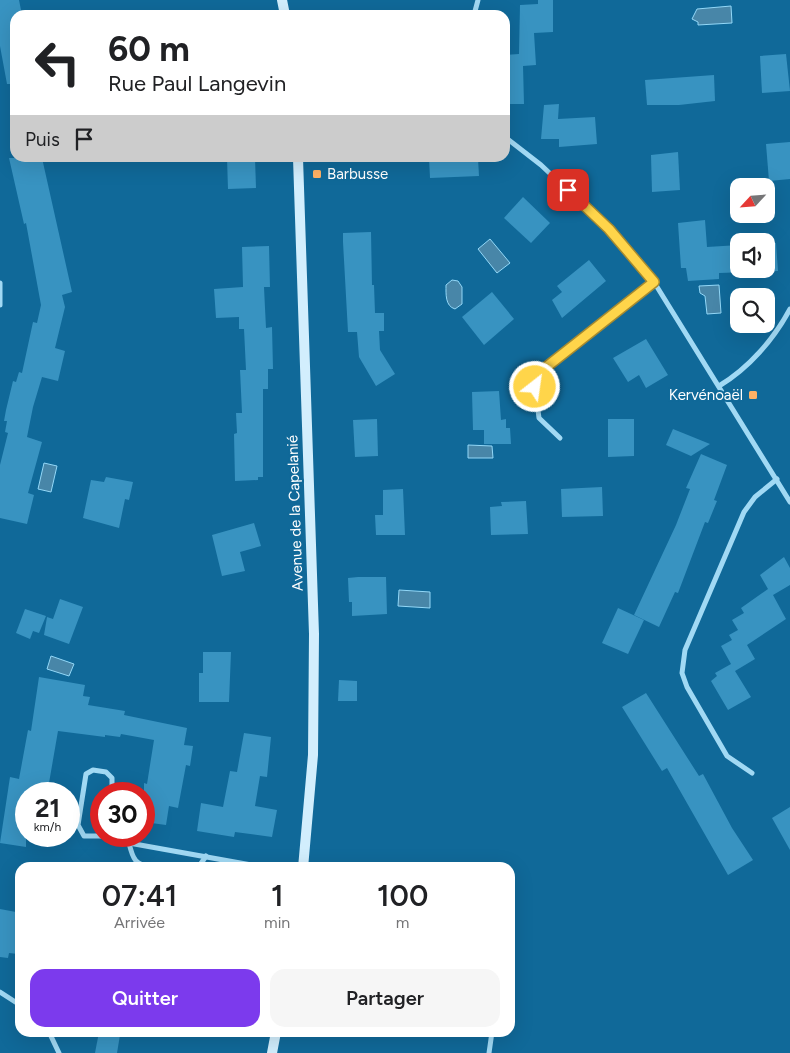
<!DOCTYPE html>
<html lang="fr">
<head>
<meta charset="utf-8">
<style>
  body { margin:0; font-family:Figtree,sans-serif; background:#f6f6f6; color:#202124; height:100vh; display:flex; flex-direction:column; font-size:19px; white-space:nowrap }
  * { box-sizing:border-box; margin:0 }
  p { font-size:16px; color:#757577 }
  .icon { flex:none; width:28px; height:28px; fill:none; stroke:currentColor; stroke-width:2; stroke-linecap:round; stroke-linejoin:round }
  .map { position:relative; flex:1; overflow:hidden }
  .sheet { position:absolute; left:15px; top:862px; width:500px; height:175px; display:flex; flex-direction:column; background:#fff; border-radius:15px; box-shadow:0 5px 20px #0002 }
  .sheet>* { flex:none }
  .banner { position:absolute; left:10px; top:10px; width:500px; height:152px; border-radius:15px; box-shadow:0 5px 20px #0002; background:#fff; color:#202124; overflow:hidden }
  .needle { width:32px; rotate:244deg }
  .controls { position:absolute; left:730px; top:178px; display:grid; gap:10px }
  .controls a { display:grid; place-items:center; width:45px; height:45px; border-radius:10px; background:#fff; box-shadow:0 5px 20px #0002; font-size:25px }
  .speed { position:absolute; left:15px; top:782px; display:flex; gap:10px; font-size:25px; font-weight:700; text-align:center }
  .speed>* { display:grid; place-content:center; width:65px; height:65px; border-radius:50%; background:#fff; box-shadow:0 5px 20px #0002; line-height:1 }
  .speed small { font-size:12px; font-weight:400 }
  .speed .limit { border:8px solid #d22; background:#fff; color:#111 }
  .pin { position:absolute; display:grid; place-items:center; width:42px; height:42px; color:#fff; margin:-21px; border-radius:10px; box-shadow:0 2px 8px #0006 }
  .me { position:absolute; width:55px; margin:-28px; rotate:30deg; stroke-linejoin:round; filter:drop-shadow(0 0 4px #0008) }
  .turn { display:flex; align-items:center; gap:18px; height:105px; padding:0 15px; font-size:22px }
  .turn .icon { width:65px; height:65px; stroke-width:2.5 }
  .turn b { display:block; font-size:35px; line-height:42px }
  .then { display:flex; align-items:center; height:48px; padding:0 15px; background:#0003; gap:10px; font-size:19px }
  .eta { display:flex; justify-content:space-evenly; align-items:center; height:85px; text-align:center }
  .eta b { font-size:30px; font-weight:600; line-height:35px }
  .primary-button { display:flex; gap:10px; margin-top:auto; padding:10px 15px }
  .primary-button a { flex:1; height:58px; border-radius:15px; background:#7c3aed; color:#fff; font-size:20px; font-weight:600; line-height:58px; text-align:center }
  .primary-button a+a { background:#f6f6f6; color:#202124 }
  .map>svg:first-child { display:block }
  .water { fill:#4886a8; stroke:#93d8f8 }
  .building { fill:#3893c1 }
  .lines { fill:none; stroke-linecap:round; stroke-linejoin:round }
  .street { stroke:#a1d9f4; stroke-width:5 }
  .secondary { stroke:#d2eefd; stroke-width:10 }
  .route-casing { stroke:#a68a30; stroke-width:12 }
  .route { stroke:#ffd54a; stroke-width:9 }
  .poi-dot { fill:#ffb165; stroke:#106999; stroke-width:2 }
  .labels { text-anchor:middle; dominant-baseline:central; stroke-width:4; stroke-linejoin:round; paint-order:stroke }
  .poi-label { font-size:15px; fill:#fff; stroke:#106999; text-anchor:start }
  .street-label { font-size:15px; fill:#fff; stroke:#106999 }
</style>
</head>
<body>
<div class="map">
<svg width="790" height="1053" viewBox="0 0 790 1053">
  <rect width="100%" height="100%" fill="#106999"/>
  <g class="water">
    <path d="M 731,6 L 732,23 L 698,25 L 698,22 L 692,19 L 697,9 Z"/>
    <path d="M 490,239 L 510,263 L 497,273 L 478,249 Z"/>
    <path d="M 452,280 L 458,281 L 462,287 L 462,304 L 455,309 C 445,306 446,294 446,285 Z"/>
    <path d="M 719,285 L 721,313 L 707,314 L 705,296 L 700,293 L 699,286 Z"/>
    <path d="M 468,445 L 492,446 L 493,458 L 468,458 Z"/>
    <path d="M 44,463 L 57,466 L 51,492 L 38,489 Z"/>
    <path d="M 399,590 L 430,592 L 430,608 L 398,606 Z"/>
    <path d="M 51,656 L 74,664 L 69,676 L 47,669 Z"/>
  </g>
  <g class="building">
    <path d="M 0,0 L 19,0 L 22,15 L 15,15 L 15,84 L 7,84 L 0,46 Z"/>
    <path d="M 538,0 L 553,0 L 553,32 L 534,33 L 536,65 L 523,66 L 524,104 L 505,104 L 505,55 L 519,54 L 520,5 L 538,4 Z"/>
    <path d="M 786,54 L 790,91 L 762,93 L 760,56 Z"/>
    <path d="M 714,75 L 715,101 L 679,105 L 647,105 L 645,80 Z"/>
    <path d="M 559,104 L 558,119 L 595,117 L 597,144 L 559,147 L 559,139 L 541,139 L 544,105 Z"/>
    <path d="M 790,142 L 790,179 L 769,181 L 766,144 Z"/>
    <path d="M 678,152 L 680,190 L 652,192 L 651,155 Z"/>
    <path d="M 9,158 L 42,158 L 72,292 L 62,295 L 65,307 L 55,348 L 65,351 L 58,381 L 42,377 L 33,407 L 27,437 L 42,442 L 28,493 L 34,495 L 27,524 L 0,518 L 0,465 L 8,433 L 5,432 L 7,421 L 4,421 L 6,410 L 13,381 L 16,382 L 19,372 L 22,373 L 33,322 L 37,323 L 41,305 L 26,223 L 24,224 Z"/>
    <path d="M 227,158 L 255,158 L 256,188 L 228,189 Z"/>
    <path d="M 429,158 L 478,158 L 479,176 L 430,178 Z"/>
    <path d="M 523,197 L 550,223 L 531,243 L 504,218 Z"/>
    <path d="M 705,220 L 707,247 L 739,245 L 739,269 L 766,269 L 766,244 L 776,243 L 778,271 L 719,273 L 719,279 L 688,281 L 686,268 L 681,268 L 678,223 Z"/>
    <path d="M 371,232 L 372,285 L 374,285 L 375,313 L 384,313 L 384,331 L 379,331 L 380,350 L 395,374 L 376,386 L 359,357 L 357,332 L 348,332 L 343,242 L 343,233 Z"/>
    <path d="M 269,246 L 270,287 L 264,287 L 265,308 L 266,328 L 272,327 L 273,369 L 268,369 L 268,389 L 263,389 L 263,477 L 258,477 L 258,480 L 235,481 L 234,434 L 237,433 L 236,413 L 242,413 L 240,370 L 246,370 L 244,329 L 239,329 L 239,317 L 216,318 L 214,289 L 243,287 L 242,247 Z"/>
    <path d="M 589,260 L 606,281 L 562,318 L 552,300 L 562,292 L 557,286 Z"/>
    <path d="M 492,292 L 514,319 L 484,345 L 462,317 Z"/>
    <path d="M 646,339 L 668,375 L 646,388 L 639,375 L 628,382 L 613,358 Z"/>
    <path d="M 499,391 L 501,420 L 506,419 L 506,428 L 510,428 L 511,444 L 484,444 L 484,430 L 473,430 L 472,392 Z"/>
    <path d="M 377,419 L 378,456 L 355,457 L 353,420 Z"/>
    <path d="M 608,419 L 634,419 L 634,456 L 608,457 Z"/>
    <path d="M 673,429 L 710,444 L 691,456 L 666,445 Z"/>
    <path d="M 701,454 L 727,465 L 714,500 L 717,501 L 708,523 L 705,522 L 678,593 L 675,592 L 659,627 L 634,615 L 676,525 L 690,489 L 686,488 Z"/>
    <path d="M 106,477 L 133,482 L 129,500 L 125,499 L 119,528 L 83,518 L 91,480 L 104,482 Z"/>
    <path d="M 602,487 L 603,516 L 562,517 L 561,489 Z"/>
    <path d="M 403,489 L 405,535 L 376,535 L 375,515 L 383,515 L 383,490 Z"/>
    <path d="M 526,501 L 528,534 L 491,535 L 490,507 L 502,506 L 501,502 Z"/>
    <path d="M 254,523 L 261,546 L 240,552 L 245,571 L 222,576 L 212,535 Z"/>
    <path d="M 784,557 L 790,568 L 790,585 L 773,595 L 786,619 L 747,645 L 755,659 L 735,671 L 751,697 L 728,710 L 711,681 L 717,676 L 715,673 L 731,664 L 721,646 L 732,640 L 729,635 L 738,630 L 732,620 L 744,613 L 741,608 L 768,589 L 760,575 Z"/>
    <path d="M 358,577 L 386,577 L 387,614 L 352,616 L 352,602 L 349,602 L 348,578 Z"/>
    <path d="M 60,599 L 83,607 L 69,644 L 44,635 L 47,617 L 53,619 Z"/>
    <path d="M 618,608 L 644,620 L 628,654 L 602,643 Z"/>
    <path d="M 25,609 L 46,616 L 39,633 L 33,631 L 30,639 L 16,633 Z"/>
    <path d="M 203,652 L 231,652 L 229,702 L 199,702 L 199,673 L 203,673 Z"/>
    <path d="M 39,677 L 85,685 L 83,696 L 90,697 L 88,705 L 125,711 L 124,715 L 187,728 L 184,745 L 193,746 L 190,766 L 186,765 L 178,808 L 169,806 L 166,825 L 144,822 L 144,783 L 147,784 L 154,740 L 121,734 L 120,737 L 105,735 L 105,737 L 58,731 L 49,783 L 60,785 L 59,794 L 26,794 L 26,847 L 0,843 L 10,777 L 19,779 L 28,730 L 31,731 Z"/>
    <path d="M 339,680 L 357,681 L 357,701 L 338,701 Z"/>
    <path d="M 646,693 L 699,776 L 703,774 L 732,828 L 753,860 L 728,875 L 667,768 L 662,771 L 622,707 Z"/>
    <path d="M 244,733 L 271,737 L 267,777 L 260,776 L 255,806 L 277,810 L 272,837 L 235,832 L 234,837 L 197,831 L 201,803 L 223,807 L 230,771 L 237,772 Z"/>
    <path d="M 790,807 L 790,850 L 772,818 Z"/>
    <path d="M 0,909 L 16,912 L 15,920 L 20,920 L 18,954 L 9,953 L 8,958 L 0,957 Z"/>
    <path d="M 99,1032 L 120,1035 L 117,1053 L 95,1053 Z"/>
  </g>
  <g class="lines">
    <g class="street">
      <path d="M 474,15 L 478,0"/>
      <path d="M 505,137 L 541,165 L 609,229 L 654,282 L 790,502"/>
      <path d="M 0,283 L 0,305"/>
      <path d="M 719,386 C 749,368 774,339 790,309"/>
      <path d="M 560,438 L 539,418 L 535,387 L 536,378 L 540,372 L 654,282"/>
      <path d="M 752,773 L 727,756 L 687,687 L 682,673 L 685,650 L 744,512 L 755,497 L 777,479"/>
      <path d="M 101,836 L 84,836 L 78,825 L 86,774 L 93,770 L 106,772 L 112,778 L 112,794"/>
      <path d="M 110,836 L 129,843 L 268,868"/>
      <path d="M 129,843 C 133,860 135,864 152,868"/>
      <path d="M 198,868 L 206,856"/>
      <path d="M 0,992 L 20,1005"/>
      <path d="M 49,1032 L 59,1053"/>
      <path d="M 489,1053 L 492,1032"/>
    </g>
    <g class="secondary">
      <path d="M 282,0 L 285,15"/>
      <path d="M 298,158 L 314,634 L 313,755 L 303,868"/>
      <path d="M 272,1053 L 276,1032"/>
    </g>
  </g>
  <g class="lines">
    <defs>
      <path id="route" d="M 535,387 L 536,378 L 540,372 L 654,282 L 609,229 L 568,190"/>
    </defs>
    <use href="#route" class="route-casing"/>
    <use href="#route" class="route"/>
  </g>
  <g class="poi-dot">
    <rect x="312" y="169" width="10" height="10" rx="2.5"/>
    <rect x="748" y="390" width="10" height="10" rx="2.5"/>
  </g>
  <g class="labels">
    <g class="poi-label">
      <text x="327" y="174">Barbusse</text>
      <text x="743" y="395" text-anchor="end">Kervénoaël</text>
    </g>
    <g class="street-label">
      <text transform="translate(295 513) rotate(-92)">Avenue de la Capelanié</text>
    </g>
  </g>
</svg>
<div class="controls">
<a><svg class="needle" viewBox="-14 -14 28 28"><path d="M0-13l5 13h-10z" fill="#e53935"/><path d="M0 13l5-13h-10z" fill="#757577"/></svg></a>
<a><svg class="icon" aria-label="sound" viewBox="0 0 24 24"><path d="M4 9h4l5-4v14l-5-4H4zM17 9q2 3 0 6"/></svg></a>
<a><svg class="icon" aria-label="search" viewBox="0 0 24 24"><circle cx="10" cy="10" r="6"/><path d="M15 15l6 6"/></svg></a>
</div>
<div class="speed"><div>21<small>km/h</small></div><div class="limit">30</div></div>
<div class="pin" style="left:568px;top:190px;background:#d93025"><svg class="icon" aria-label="arrive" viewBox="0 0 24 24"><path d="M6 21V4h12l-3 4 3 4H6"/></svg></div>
<svg class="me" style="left:535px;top:387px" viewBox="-20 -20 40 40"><circle r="17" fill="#ffd54a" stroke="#fff" stroke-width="3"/><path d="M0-11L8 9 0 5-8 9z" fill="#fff"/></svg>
<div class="banner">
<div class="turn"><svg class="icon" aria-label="left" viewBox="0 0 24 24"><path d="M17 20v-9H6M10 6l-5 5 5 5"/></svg><div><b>60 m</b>Rue Paul Langevin</div></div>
<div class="then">Puis<svg class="icon" aria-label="arrive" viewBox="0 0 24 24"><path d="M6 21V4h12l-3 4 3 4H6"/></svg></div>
</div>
<section class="sheet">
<div class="eta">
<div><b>07:41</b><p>Arrivée</p></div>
<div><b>1</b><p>min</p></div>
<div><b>100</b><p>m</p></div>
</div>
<div class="primary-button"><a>Quitter</a><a>Partager</a></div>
</section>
</div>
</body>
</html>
